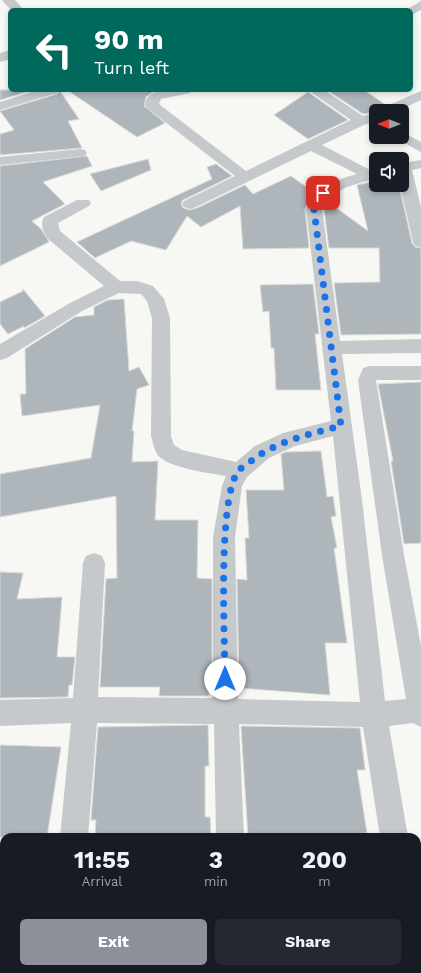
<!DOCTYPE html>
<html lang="en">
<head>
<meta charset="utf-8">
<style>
  body { margin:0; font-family:"Work Sans",sans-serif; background:#242831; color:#f1f3f6; height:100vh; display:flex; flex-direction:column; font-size:15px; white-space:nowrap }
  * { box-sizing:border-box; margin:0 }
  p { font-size:13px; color:#9ea1a6 }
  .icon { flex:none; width:22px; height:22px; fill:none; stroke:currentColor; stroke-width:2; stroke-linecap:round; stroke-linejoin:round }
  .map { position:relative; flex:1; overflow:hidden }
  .panel { position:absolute; left:0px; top:833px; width:421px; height:140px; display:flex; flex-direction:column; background:#171b24; border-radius:12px 12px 0 0; box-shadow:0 2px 6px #0003 }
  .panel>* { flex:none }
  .hud { position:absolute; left:8px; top:8px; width:405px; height:84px; border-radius:6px; box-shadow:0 2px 6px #0003; background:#00695c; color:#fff; overflow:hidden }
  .needle { width:26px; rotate:270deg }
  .controls { position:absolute; left:369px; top:104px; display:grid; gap:8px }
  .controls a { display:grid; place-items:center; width:40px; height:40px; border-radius:6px; background:#171b24; box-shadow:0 2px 6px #0003; font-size:20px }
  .pin { position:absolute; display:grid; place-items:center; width:34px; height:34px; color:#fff; margin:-17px; border-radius:8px; box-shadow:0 2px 6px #0006 }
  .me { position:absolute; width:44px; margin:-22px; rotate:0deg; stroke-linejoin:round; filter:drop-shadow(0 0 3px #0008) }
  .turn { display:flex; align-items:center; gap:14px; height:84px; padding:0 20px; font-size:18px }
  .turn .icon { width:52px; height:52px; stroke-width:2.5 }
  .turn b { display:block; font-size:28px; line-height:34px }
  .eta { display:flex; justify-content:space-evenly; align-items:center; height:68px; text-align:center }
  .eta b { font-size:24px; font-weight:700; line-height:28px }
  .primary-button { display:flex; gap:8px; margin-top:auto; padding:8px 20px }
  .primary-button a { flex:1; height:46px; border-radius:6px; background:#8c9099; color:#fff; font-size:16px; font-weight:700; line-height:46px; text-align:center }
  .primary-button a+a { background:#242831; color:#f1f3f6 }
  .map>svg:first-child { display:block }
  .building { fill:#aeb5bb; stroke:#d9d9d7 }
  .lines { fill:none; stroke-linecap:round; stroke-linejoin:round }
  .street { fill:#c5c9cc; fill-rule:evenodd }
  .route { stroke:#1a73e8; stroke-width:7; stroke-dasharray:0 12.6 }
</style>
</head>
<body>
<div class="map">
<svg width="421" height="973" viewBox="0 0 421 973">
  <rect width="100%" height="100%" fill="#f7f7f4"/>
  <g class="building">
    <path d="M 0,90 L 33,90 L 0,100 Z"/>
    <path d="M 67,90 L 153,90 L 154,91 L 146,97 L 144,106 L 165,123 L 137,137 Z"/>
    <path d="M 327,90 L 364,90 L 386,105 L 376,112 L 363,114 Z"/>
    <path d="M 60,91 L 79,119 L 68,121 L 82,148 L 0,155 L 0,134 L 14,130 L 0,111 L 57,94 Z"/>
    <path d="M 308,92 L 348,120 L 308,139 L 274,115 Z"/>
    <path d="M 87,156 L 92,166 L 43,182 L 65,204 L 32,221 L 41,229 L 49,242 L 0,266 L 0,166 Z"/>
    <path d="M 148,159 L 151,170 L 101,191 L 90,174 Z"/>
    <path d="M 216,164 L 232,176 L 183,200 L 181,203 L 183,208 L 190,210 L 197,208 L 245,185 L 253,194 L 291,176 L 315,193 L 305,209 L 309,248 L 243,249 L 240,206 L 201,227 L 187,216 L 166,250 L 131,241 L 95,258 L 77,242 L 212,179 L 207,167 Z"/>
    <path d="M 376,181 L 376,185 L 399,185 L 412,243 L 415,247 L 421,248 L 421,334 L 341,335 L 334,283 L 380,282 L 379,248 L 329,248 L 324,209 L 328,202 L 368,231 L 357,185 Z"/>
    <path d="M 313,284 L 319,334 L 315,334 L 321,390 L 276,390 L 274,348 L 271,348 L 269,311 L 263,312 L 260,285 Z"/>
    <path d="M 23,289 L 45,316 L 24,328 L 24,326 L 8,334 L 0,324 L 0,302 L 23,291 Z"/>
    <path d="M 124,299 L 129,371 L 139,367 L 149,385 L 137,389 L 132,431 L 134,431 L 132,462 L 158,461 L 155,520 L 198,520 L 197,578 L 212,579 L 212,686 L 209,686 L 209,696 L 159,696 L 160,687 L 100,687 L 106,579 L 117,578 L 116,496 L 0,517 L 0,474 L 91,458 L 100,405 L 22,416 L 20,394 L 26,394 L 25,349 L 75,317 L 94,315 L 94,307 L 108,300 Z"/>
    <path d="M 421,382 L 421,543 L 404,544 L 391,461 L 393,461 L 378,384 Z"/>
    <path d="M 321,451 L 327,497 L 333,496 L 336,516 L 331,517 L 337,548 L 334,548 L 347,643 L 325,643 L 330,695 L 239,688 L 237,579 L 247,580 L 245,538 L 249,538 L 246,490 L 284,490 L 281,454 L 286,452 Z"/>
    <path d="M 0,572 L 23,573 L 17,599 L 62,597 L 57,657 L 75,657 L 72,685 L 69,685 L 68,697 L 0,698 Z"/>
    <path d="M 208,725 L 209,766 L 205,766 L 205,817 L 210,817 L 211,837 L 95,837 L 96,820 L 91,820 L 98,727 Z"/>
    <path d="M 241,726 L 360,728 L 365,770 L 357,770 L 367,833 L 305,837 L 248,837 Z"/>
    <path d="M 0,745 L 61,747 L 47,837 L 0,837 Z"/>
  </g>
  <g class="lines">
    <g class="street">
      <path d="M 2,0 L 15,0 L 24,10 L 11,10 Z"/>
      <path d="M 421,1 L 421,10 L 411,15 L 411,10 L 406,10 Z"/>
      <path d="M 10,50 L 10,59 L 0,62 L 0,53 Z"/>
      <path d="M 38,90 L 59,90 L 57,93 L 0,110 L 0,102 Z"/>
      <path d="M 165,90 L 192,90 L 190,93 L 161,99 L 159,104 L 246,171 L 351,120 L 308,90 L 324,90 L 363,116 L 376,113 L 376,123 L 366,124 L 322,145 L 372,171 L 376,169 L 376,179 C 356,184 331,188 322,209 L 340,341 L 421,339 L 421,353 L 342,354 L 362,500 L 385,701 L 406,699 L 382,555 L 358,380 L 363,368 L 370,366 L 421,366 L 421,380 L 376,380 L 404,555 L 421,646 L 421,727 L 413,723 L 389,726 L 408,837 L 380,837 L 363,727 L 239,724 L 244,837 L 216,837 L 214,724 L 97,723 L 88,837 L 60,837 L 71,723 L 0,726 L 0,700 L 73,698 L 83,563 L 86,556 L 94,553 L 102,556 L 105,563 L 98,697 L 213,698 L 213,537 L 222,486 L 226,476 C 210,473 166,468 157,454 C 154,449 153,442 151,436 L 152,318 L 147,301 L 141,294 L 119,293 L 82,311 L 7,358 L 0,360 L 0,344 L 70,303 L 104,286 L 47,238 C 43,231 40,224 44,217 L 77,200 L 89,200 L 91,203 L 89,206 L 58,223 L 60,231 L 120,281 L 137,281 L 153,286 L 164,299 L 170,318 L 171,436 L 174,445 L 182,450 L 236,462 L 255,446 L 283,433 L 331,421 L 306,209 C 316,187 335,180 357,174 L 311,151 L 196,207 L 190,209 L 184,207 L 182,204 L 184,201 L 235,176 L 147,108 L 145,105 C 147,93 155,92 165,90 ZM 333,436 L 360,702 L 238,699 L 235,537 L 242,486 L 247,477 L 269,458 L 295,446 Z"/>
      <path d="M 421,91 L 421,100 L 398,111 L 380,111 L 382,108 Z"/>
      <path d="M 402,132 L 421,142 L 421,152 L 397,139 L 396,137 L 402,137 Z"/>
      <path d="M 80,149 L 85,150 L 87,153 L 85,156 L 0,165 L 0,157 Z"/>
      <path d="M 421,160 L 421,168 L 412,170 L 421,207 L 421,247 L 415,246 L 413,242 L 400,185 L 402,185 L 402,163 Z"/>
      <path d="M 417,956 L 421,958 L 421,973 L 396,973 L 396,969 L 417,969 Z"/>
      <path d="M 47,969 L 77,969 L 76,973 L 46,973 Z"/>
      <rect x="219" y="969" width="30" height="4"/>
    </g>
  </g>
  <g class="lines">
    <path class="route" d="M 225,679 C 225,640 217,496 239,470 C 242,467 247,464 251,461 C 277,441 309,434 341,426 L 314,209 L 316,201 L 323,193"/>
  </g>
</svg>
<div class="controls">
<a><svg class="needle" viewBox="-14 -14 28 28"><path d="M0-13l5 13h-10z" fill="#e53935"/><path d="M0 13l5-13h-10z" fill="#9ea1a6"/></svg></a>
<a><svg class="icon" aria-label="sound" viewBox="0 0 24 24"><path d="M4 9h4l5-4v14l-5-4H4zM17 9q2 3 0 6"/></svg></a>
</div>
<div class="pin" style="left:323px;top:193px;background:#d93025"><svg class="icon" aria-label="arrive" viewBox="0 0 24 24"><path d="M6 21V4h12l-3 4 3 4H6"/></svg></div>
<svg class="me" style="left:225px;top:679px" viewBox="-20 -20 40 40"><circle r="19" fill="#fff"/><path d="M0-13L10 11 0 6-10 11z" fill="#1a73e8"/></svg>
<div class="hud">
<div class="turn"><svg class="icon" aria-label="left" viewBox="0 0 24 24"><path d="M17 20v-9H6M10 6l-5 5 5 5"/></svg><div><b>90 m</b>Turn left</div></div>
</div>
<section class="panel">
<div class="eta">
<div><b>11:55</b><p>Arrival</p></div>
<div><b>3</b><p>min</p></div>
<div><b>200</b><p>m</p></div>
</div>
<div class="primary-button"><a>Exit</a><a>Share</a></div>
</section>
</div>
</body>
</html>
